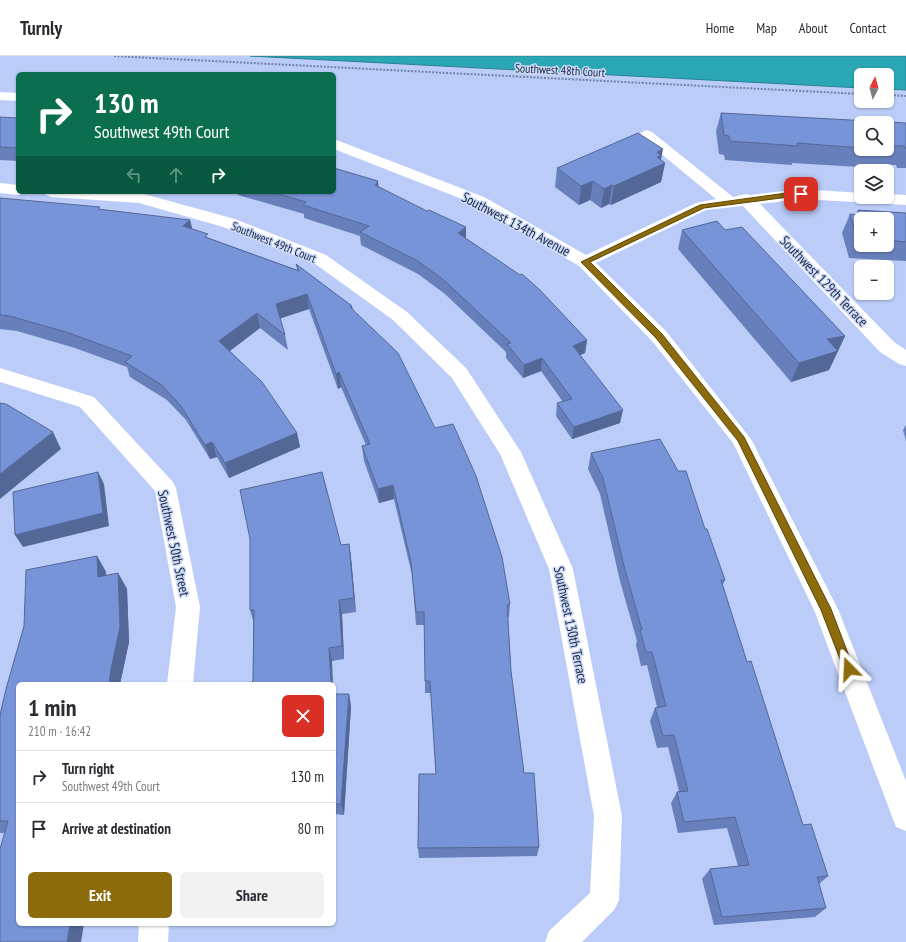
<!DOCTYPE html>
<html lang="en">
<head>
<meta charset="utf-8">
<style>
  body { margin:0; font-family:"PT Sans Narrow",sans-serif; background:#f2f2f3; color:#2b2b33; height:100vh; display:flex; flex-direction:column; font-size:15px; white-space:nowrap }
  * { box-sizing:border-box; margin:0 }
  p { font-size:13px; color:#7c7c81 }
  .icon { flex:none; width:22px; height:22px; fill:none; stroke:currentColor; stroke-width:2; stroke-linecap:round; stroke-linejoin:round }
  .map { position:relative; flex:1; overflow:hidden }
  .sheet { position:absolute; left:16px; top:626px; width:320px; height:244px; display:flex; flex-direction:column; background:#fff; border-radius:6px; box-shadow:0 1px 3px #0004 }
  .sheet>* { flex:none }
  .banner { position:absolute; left:16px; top:16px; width:320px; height:122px; border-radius:6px; box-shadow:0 1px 3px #0004; background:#0b6e4f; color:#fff; overflow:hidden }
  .needle { width:26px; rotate:6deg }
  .controls { position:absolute; left:854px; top:12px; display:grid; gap:8px }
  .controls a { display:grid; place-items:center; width:40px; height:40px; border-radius:6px; background:#fff; box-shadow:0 1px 3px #0004; font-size:20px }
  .pin { position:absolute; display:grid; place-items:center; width:34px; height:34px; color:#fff; margin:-17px; border-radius:8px; box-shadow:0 2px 6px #0006 }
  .me { position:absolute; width:44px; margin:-22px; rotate:339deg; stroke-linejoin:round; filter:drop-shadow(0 0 3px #0008) }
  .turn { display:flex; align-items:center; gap:14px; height:84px; padding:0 12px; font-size:18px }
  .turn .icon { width:52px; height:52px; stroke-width:2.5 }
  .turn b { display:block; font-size:28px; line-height:34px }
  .lanes { display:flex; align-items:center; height:38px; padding:0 12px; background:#0003; justify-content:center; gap:20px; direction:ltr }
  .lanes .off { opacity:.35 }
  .round { display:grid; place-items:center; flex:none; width:42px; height:42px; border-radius:6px; background:#f2f2f3 }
  .overview { display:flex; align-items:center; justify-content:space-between; height:68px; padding:0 12px }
  h1 { font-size:24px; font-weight:600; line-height:30px }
  .cta { display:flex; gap:8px; margin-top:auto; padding:8px 12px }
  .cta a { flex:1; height:46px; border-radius:6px; background:#8c6b0d; color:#fff; font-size:16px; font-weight:600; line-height:46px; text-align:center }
  .cta a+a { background:#f2f2f3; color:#2b2b33 }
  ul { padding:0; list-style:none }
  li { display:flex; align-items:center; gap:12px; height:52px; padding:0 12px; border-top:1px solid #e1e1e2 }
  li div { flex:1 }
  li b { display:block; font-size:15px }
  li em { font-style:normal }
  header { display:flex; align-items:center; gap:24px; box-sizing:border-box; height:56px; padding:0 20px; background:#fff; border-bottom:1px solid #e1e1e2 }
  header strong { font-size:19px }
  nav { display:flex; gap:22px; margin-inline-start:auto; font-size:14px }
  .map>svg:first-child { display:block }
  .water { fill:#2ba6b4; stroke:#288294 }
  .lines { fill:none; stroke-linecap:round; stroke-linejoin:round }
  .path { stroke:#7483a7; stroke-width:2; stroke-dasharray:2 1.5; stroke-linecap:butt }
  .minor { fill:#fff; fill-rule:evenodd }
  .wall { fill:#677fba; fill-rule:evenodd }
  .shaded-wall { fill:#546897 }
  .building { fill:#7894d8; stroke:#546897 }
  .route { fill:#8c6b0d; stroke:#5b4608 }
  .labels { text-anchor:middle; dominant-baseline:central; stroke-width:3; stroke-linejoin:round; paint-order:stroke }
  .far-street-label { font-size:12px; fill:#212d48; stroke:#cddaf7 }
  .street-label { font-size:14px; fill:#212d48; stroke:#cddaf7 }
</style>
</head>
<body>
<header>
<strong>Turnly</strong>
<nav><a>Home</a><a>Map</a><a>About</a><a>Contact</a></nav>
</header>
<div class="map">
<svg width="906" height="886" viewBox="0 0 906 886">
  <rect width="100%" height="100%" fill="#baccf7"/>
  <path class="water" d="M 250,0 L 906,0 L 906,34 L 887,33 L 887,19 L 861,19 L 861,32 Z"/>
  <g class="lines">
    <g class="path">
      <path d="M 114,0 L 861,38"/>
      <path d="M 887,39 L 906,40"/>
    </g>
    <g class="minor">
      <path d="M 0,36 L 18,37 L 18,45 L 0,44 Z"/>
      <path d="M 647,74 L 652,76 L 733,141 L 746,138 L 750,139 L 801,133 L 861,137 L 861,141 L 887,141 L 887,138 L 906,139 L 906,149 L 801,143 L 760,148 L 894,286 L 906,294 L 906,310 L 899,308 L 880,296 L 743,150 L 706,154 L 596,207 L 666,275 L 751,383 L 838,553 L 906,725 L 906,775 L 896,771 L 814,554 L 733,387 L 652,285 L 579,210 L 472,147 L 334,93 L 334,83 L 484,141 L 586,199 L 696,147 L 716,143 L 642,82 L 639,79 L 642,76 Z"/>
      <path d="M 0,127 L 18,129 L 18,136 L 25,136 L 18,139 L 0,137 Z"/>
      <path d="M 44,136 L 140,137 L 235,163 L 326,199 L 407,256 L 466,312 L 521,396 L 573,513 L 622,760 L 619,844 L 614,854 L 582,886 L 545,886 L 549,875 L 590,837 L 594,760 L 549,513 L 500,398 L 452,322 L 393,264 L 314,207 L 223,171 L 139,147 L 52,141 L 46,139 Z"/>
      <path d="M 0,312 L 94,341 L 173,426 L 176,432 L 200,551 L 193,628 L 167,628 L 176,551 L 155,435 L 80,351 L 0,326 Z"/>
      <path d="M 139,868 L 169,868 L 168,886 L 138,886 Z"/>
    </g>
  </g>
  <g class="wall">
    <path d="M 721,57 L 906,67 L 906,112 L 897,112 L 896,109 L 860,109 L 859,111 L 792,107 L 792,109 L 725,104 L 724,99 L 719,98 L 716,75 ZM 861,67 L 887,67 L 887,93 L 861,93 Z"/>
    <path d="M 0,61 L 18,62 L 18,105 L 0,104 Z"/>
    <path d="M 661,104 L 665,107 L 661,126 L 611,149 L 609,148 L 601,152 L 590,144 L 579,149 L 555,131 L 557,112 Z"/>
    <path d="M 379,131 L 466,183 L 587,284 L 585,297 L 580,299 L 620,367 L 572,383 L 556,360 L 557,347 L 563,346 L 541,315 L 523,322 L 506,302 L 506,296 L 445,238 L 418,218 L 361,189 L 360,180 L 304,162 L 304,158 L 238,139 L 238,136 L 334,136 Z"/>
    <path d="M 0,142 L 101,154 L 190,164 L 192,173 L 209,182 L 297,214 L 296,208 L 352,250 L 353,253 L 510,548 L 509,561 L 508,562 L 511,615 L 524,717 L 539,791 L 537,800 L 419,802 L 418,792 L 436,718 L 431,637 L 425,637 L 425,569 L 416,569 L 412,519 L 394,443 L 379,447 L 364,405 L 362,390 L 366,389 L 341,331 L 338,333 L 309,253 L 280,262 L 285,279 L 288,294 L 260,272 L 230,295 L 297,377 L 300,391 L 229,422 L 217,401 L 210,403 L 186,364 L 167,344 L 130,321 L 127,311 L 75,292 L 17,275 L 0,273 Z"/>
    <path d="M 858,154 L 906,157 L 906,205 L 849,202 L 842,177 L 850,158 L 856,159 ZM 861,163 L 887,163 L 887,189 L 861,189 Z"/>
    <path d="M 682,174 L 725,174 L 845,280 L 829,314 L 791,326 L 678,193 Z"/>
    <path d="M 906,369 L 906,385 L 903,374 Z"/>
    <path d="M 591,397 L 705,473 L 725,524 L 722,530 L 747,606 L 803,769 L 828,820 L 819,828 L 826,852 L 815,861 L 714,869 L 702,823 L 710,813 L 738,810 L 727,772 L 678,777 L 671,747 L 677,736 L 679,735 L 668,691 L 657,692 L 650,665 L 655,652 L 657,651 L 647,609 L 641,610 L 636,589 L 637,585 L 620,525 L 600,438 L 588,413 Z"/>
    <path d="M 349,488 L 351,502 L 356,556 L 342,558 L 344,603 L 332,605 L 253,623 L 253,564 L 250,554 L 341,489 Z"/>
    <path d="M 97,500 L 106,516 L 106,520 L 118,517 L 127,533 L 129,586 L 120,628 L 18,628 L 18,868 L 5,777 L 0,777 L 0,659 L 24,570 Z"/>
    <path d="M 334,638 L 349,638 L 351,651 L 344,759 L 334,758 Z"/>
  </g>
  <g class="shaded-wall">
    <path d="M 663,93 L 660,109 L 665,107 L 661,126 L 611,149 L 614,130 L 657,96 Z"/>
    <path d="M 378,125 L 379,138 L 375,129 Z"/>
    <path d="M 593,125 L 590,144 L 579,149 L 581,130 Z"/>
    <path d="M 612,129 L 609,148 L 601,152 L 604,133 Z"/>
    <path d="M 190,164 L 194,179 L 183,170 Z"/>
    <path d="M 466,171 L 466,184 L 458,177 Z"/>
    <path d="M 307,238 L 309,253 L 279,263 L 276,248 Z"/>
    <path d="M 257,257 L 260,272 L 223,300 L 219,285 Z"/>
    <path d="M 845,280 L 829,314 L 791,326 L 799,307 L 827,283 Z"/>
    <path d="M 587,284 L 585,297 L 571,303 L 573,290 Z"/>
    <path d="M 542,302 L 541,315 L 523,322 L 524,309 Z"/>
    <path d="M 339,316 L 341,331 L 338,333 L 336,318 Z"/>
    <path d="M 623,354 L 620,367 L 572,383 L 574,371 Z"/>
    <path d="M 53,376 L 61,393 L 0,443 L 0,418 Z"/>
    <path d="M 297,377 L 300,391 L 229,422 L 225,407 Z"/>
    <path d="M 212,386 L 217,401 L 210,403 L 205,389 Z"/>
    <path d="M 98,416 L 104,428 L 109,470 L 23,491 L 15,479 Z"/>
    <path d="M 393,429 L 394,443 L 379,447 L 378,433 Z"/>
    <path d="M 349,488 L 351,502 L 356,556 L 354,542 Z"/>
    <path d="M 97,500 L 106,516 L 107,537 L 98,521 Z"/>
    <path d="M 118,517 L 127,533 L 129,586 L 120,628 L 109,628 Z"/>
    <path d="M 339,544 L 342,558 L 344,603 L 342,590 Z"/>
    <path d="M 329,592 L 332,605 L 333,628 L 331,628 Z"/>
    <path d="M 349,638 L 351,651 L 344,759 L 341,748 Z"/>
    <path d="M 70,868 L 84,868 L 81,886 L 67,886 Z"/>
  </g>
  <g class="building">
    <path d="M 721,57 L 906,67 L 906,93 L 904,90 L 887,90 L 887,67 L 861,67 L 861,92 L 797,87 L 798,90 L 730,85 L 729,80 L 724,79 Z"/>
    <path d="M 0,61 L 18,62 L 18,92 L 0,91 Z"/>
    <path d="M 638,77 L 663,93 L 657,96 L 661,100 L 657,101 L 665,107 L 614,130 L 612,129 L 604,133 L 593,125 L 581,130 L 557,112 Z"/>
    <path d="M 334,112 L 378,125 L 375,129 L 427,155 L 429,154 L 466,171 L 458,177 L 520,219 L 522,218 L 540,234 L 587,284 L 573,290 L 623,354 L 574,371 L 557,347 L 572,343 L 542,302 L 524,309 L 507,288 L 511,287 L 445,225 L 418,205 L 360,176 L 369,170 L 303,149 L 306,146 L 272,136 L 334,136 Z"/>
    <path d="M 0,142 L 100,151 L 98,153 L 190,164 L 183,170 L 208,178 L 205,181 L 299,215 L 296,208 L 352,250 L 350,251 L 398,297 L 435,372 L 453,368 L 476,420 L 502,501 L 510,548 L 507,549 L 511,615 L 524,717 L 534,717 L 539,791 L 418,792 L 419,718 L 436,718 L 430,625 L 425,625 L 424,556 L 416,556 L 411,506 L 393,429 L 378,433 L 362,390 L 370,388 L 339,316 L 336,318 L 307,238 L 276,248 L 285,279 L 257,257 L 219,285 L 262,326 L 297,377 L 225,407 L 212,386 L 205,389 L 181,350 L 162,329 L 125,306 L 132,300 L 69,277 L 10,260 L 0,259 Z"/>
    <path d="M 858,154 L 906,157 L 906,186 L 887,184 L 887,163 L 861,163 L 861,183 L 857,182 L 850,158 L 860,159 Z"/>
    <path d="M 717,165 L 725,174 L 742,171 L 845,280 L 827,283 L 838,295 L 799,307 L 682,174 Z"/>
    <path d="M 0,347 L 6,348 L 53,376 L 0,418 Z"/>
    <path d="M 660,383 L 678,415 L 686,415 L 705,473 L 707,473 L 725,524 L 721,524 L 747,606 L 751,605 L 803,769 L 811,768 L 828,820 L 817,821 L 826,852 L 722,861 L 710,813 L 749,809 L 735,761 L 684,766 L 677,736 L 688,735 L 674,679 L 663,680 L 655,652 L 666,650 L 652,596 L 646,596 L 640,574 L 642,574 L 624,510 L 603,422 L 591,397 Z"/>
    <path d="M 98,416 L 103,457 L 15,479 L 13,436 Z"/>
    <path d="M 322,416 L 341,489 L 349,488 L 354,542 L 339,544 L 342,590 L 329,592 L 331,628 L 252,628 L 253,623 L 254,554 L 250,554 L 250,483 L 240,434 Z"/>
    <path d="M 97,500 L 98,521 L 118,517 L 120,571 L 111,613 L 109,628 L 18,628 L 18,868 L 70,868 L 67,886 L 0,886 L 0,793 L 8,765 L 0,765 L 0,659 L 6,633 L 24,570 L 26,514 Z"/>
    <path d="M 334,638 L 349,638 L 341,748 L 334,748 Z"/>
  </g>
  <path class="route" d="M 801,135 L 805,138 L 804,139 L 704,152 L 590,206 L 662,278 L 744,381 L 831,553 L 854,613 L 852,616 L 849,617 L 845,616 L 821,554 L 738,385 L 656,282 L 581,206 L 700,149 Z"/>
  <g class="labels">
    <g class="far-street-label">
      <text transform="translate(560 14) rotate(3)">Southwest 48th Court</text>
      <text transform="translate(274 186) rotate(22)">Southwest 49th Court</text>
    </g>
    <g class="street-label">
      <text transform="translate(516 168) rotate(28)">Southwest 134th Avenue</text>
      <text transform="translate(824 225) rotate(46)">Southwest 129th Terrace</text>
      <text transform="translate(174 487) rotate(78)">Southwest 50th Street</text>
      <text transform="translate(571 569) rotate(78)">Southwest 130th Terrace</text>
    </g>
  </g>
</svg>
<div class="controls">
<a><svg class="needle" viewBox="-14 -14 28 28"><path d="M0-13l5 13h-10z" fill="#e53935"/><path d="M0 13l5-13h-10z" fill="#7c7c81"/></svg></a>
<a><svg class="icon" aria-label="search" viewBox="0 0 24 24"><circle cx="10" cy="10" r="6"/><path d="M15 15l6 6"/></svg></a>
<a><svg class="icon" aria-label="layers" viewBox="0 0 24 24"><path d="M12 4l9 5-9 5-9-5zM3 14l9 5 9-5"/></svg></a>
<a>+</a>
<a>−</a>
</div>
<div class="pin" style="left:801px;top:138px;background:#d93025"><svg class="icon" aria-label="arrive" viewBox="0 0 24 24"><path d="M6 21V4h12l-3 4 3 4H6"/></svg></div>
<svg class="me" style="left:849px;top:613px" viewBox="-20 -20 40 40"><path d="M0-17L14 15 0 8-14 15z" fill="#8c6b0d" stroke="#fff" stroke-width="4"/></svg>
<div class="banner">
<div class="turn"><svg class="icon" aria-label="right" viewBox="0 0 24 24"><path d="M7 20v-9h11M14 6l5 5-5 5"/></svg><div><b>130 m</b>Southwest 49th Court</div></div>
<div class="lanes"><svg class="icon off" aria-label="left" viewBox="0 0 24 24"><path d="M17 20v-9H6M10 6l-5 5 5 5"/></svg><svg class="icon off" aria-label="ahead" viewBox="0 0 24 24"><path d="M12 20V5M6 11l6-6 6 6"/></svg><svg class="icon" aria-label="right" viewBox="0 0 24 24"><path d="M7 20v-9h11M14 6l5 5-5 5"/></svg></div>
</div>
<section class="sheet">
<div class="overview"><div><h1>1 min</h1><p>210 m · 16:42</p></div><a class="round" style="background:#d93025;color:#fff"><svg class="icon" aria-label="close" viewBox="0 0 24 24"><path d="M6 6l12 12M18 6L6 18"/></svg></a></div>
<ul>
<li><svg class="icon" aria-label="right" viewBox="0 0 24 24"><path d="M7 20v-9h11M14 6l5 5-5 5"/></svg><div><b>Turn right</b><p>Southwest 49th Court</p></div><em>130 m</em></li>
<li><svg class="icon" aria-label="arrive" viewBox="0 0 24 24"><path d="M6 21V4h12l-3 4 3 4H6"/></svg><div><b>Arrive at destination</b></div><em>80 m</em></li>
</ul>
<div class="cta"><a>Exit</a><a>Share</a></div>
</section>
</div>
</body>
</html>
